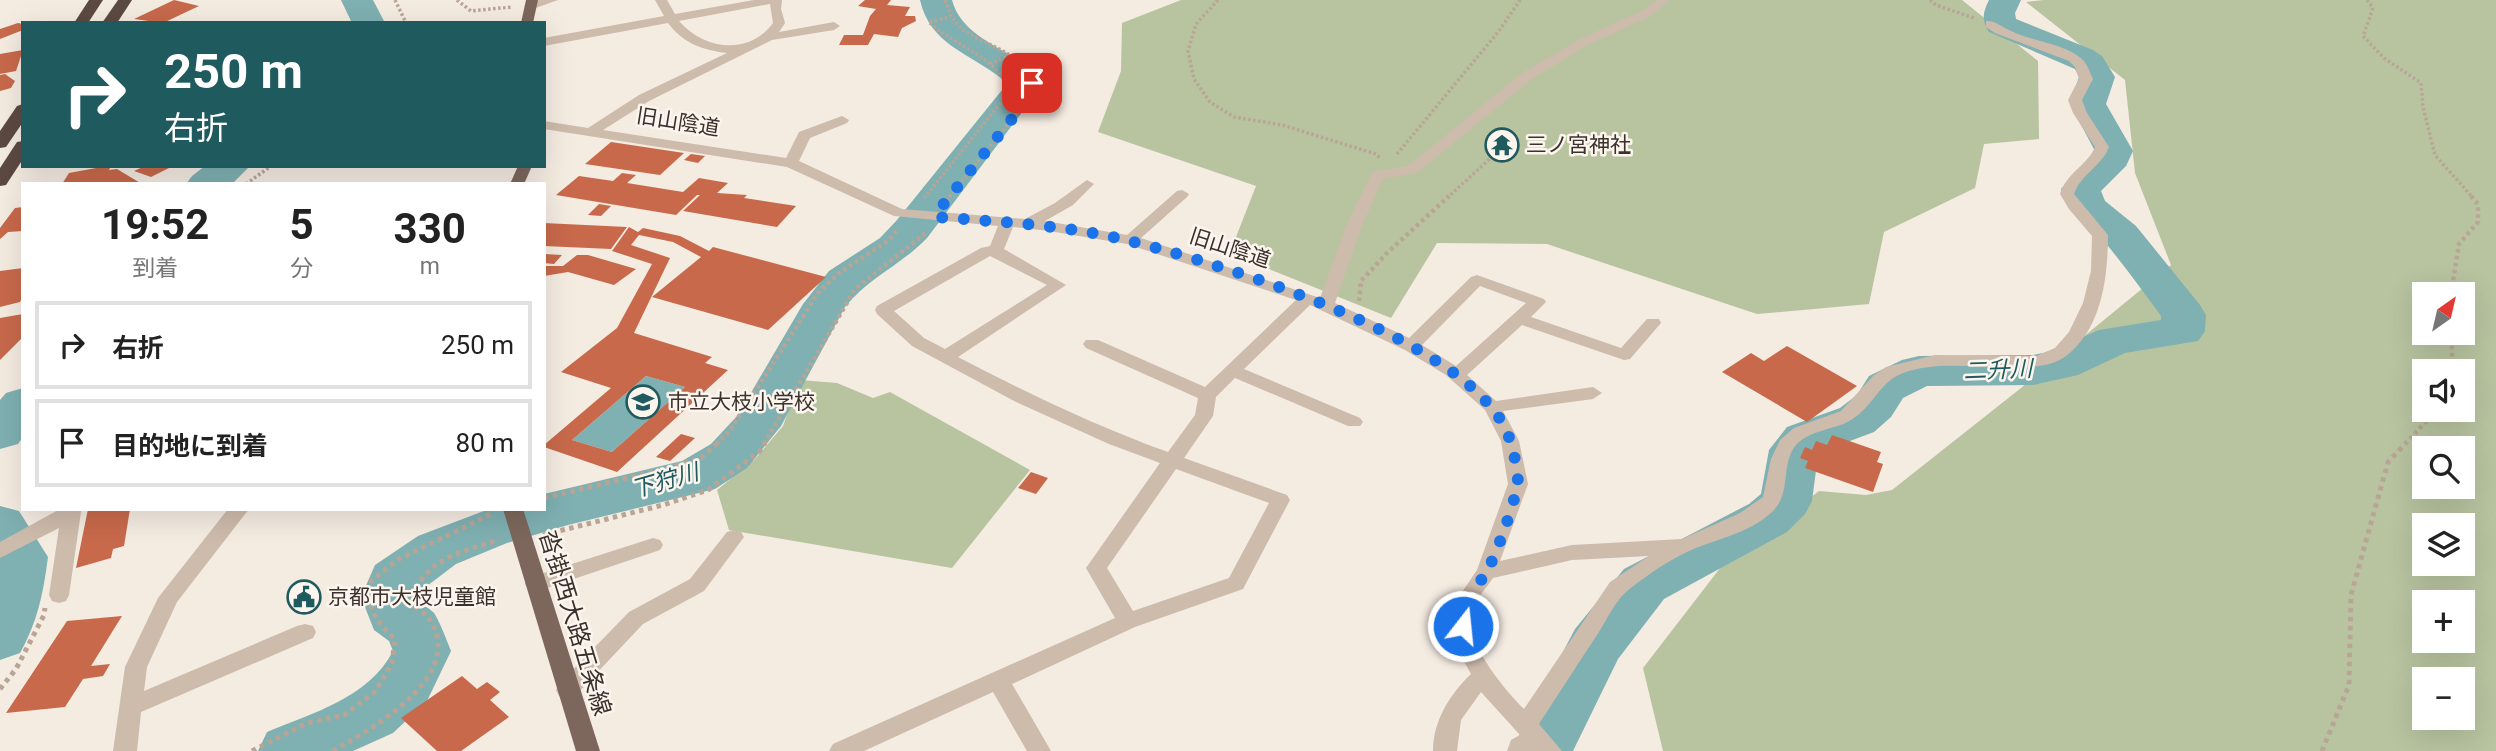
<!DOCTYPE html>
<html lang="ja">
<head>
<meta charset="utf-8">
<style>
  body { margin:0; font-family:Roboto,"Noto Sans JP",sans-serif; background:#f2f2f2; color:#222; height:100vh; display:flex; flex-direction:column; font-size:26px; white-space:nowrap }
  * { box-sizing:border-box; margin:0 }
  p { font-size:23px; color:#767676 }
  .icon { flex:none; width:38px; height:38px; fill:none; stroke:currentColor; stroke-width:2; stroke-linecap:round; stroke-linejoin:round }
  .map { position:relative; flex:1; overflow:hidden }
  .side { position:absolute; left:21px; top:182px; width:525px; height:329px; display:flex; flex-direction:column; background:#fff; border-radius:0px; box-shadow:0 7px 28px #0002 }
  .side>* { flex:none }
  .hud { position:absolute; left:21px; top:21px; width:525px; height:147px; border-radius:0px; box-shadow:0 7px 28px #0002; background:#1f5a5e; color:#fff; overflow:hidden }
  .needle { width:46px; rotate:34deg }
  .fabs { position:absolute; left:2412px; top:282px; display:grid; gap:14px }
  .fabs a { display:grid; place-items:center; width:63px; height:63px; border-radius:0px; background:#fff; box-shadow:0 7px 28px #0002; font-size:35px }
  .pin { position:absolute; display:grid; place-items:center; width:60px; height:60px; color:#fff; margin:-30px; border-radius:14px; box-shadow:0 4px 10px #0006 }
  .me { position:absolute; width:77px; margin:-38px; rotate:16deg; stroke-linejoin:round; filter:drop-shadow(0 0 5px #0008) }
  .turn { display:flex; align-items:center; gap:24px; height:147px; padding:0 28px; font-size:32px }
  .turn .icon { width:91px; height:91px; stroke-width:2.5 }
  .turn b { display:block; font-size:49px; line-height:60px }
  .eta { display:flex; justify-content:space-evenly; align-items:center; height:119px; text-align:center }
  .eta b { font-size:42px; font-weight:700; line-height:49px }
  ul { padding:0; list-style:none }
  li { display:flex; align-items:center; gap:21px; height:88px; margin:0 14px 10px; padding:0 14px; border:4px solid #e0e0e0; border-radius:0px }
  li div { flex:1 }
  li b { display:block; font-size:26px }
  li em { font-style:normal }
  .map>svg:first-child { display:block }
  .green { fill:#b8c4a0; fill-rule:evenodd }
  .water { fill:#7fb0b2 }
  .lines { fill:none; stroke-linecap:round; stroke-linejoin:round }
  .river { fill:#7fb0b2; fill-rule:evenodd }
  .building { fill:#c8694b; fill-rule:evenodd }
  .path-far2 { stroke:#b9a596; stroke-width:3.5; stroke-dasharray:2.5 2.5; stroke-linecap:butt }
  .path-far1 { stroke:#b9a596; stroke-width:4.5; stroke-dasharray:3.5 3.5; stroke-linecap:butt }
  .path { stroke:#b9a596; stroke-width:5; stroke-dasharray:4.5 4.5; stroke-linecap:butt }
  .minor { fill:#cdbbac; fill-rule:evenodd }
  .major { fill:#7d675c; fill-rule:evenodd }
  .highway { fill:#5c4a42; fill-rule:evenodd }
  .route { stroke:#1a73e8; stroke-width:12; stroke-dasharray:0 21.6 }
  .labels { text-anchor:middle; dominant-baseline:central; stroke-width:5; stroke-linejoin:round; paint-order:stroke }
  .street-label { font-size:21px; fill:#3b302b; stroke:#fbf5ee }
  .poi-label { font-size:21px; fill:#3b302b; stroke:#fbf5ee; text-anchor:start }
  .water-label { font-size:23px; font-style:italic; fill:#1f5a5e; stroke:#fbf5ee }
  .near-street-label { font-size:24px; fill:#3b302b; stroke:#fbf5ee }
</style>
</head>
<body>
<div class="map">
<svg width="2496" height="751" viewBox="0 0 2496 751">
  <rect width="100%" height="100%" fill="#f4ebe1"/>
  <g class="green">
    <path d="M 1181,0 L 1962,0 L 2038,61 L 2039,139 L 1984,144 L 1975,188 L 1884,232 L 1869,304 L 1757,314 L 1547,244 L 1437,243 L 1391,318 L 1239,257 L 1236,237 L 1256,186 L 1098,132 L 1121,71 L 1122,23 Z"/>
    <path d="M 2044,0 L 2496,0 L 2496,751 L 1663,751 L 1643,668 L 1724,563 L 1819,491 L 1866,495 L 1892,490 L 2021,388 L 2171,265 L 2135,173 L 2125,80 L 2026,2 ZM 2424,294 L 2462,294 L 2462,332 L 2424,332 ZM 2424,371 L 2462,371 L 2462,410 L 2424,410 ZM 2424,448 L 2462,448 L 2462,486 L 2424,486 ZM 2424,525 L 2462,525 L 2462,564 L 2424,564 ZM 2424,602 L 2462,602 L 2462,640 L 2424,640 ZM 2424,679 L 2462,679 L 2462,718 L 2424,718 Z"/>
    <path d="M 800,380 L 837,383 L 873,398 L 890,392 L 1030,470 L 952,568 L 729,530 L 717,490 L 755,459 L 783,426 Z"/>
  </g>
  <path class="water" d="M 646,376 L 685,387 L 612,452 L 572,440 Z"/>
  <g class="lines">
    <g class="river">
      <path d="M 341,0 L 373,0 L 385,23 L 352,23 Z"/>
      <path d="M 920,0 L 952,0 C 962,37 1004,47 1031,69 L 1037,76 L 1038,91 L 927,238 C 900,266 869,277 845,307 L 781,426 L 747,468 L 715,489 L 568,525 L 507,543 L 456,564 L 419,592 C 415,605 427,605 434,613 C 441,624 446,639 451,651 L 427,701 L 393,733 L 353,751 L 258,751 L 267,732 C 312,713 369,698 393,651 L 389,641 L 374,630 L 361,597 L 375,565 L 418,536 L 489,509 L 544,509 L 544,494 L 682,461 L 711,444 L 738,415 L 803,304 L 829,271 L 880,238 L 897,220 L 1002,90 L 1002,79 C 970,53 930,45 920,0 Z"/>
      <path d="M 1989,0 L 2021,0 L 2015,13 L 2016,19 L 2093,50 L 2102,56 L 2115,77 L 2106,104 L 2133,151 L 2126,166 L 2101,191 L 2105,201 L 2136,226 L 2200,305 L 2206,315 L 2205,331 L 2198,341 L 2125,353 L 2078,375 L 2033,385 L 1927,386 L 1903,398 L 1891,417 L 1874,432 L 1823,451 L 1818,455 L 1812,501 L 1805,514 L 1787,532 L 1664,599 L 1618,659 L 1573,751 L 1511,751 L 1575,629 L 1624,569 L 1749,504 L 1761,494 L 1769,450 L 1787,427 L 1840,408 L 1857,395 L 1869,376 L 1902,360 L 1919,356 L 2033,355 L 2048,352 L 2099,330 L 2161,320 L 2161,316 C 2144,293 2127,269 2108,246 C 2089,223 2070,221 2061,189 L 2095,151 L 2070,104 L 2079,77 L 2075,69 L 1989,32 C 1981,20 1983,12 1989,0 Z"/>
      <path d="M 205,166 L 250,166 L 232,184 L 186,184 L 192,176 Z"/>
      <path d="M 23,388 L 23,437 L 18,444 L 0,449 L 0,400 L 6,393 Z"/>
      <path d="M 0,506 L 19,511 L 48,557 C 43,594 38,620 20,653 L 0,660 Z"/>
    </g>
  </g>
  <g class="building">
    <path d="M 174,0 L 199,6 L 163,23 L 134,19 Z"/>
    <path d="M 865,0 L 891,0 L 887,5 L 910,7 L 905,16 L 915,16 L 916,21 L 902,28 L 898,37 L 874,34 L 868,45 L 839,45 L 844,35 L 863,35 L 870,16 L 876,9 L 858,6 Z"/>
    <path d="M 18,23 L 23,24 L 23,30 L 0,39 L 0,29 Z"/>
    <path d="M 23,50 L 16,71 L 0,74 L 0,54 Z"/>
    <path d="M 5,74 L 15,81 L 11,88 L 0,91 L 0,75 Z"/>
    <path d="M 1500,139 L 1515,143 L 1506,151 L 1491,146 Z"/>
    <path d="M 611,142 L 684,153 L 660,175 L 585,164 Z"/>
    <path d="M 691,154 L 705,156 L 698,163 L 684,160 Z"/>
    <path d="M 107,166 L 111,166 L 109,170 L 117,169 L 142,184 L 62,184 L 69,173 Z"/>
    <path d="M 145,166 L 173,166 L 151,177 L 134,171 Z"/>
    <path d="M 622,173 L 636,175 L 627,183 L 683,192 L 699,178 L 728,183 L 717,193 L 747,195 L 744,198 L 796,206 L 777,227 L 683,211 L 700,195 L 697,195 L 676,215 L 556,195 L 579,176 L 613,181 Z"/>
    <path d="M 599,204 L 611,206 L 601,216 L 588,215 Z"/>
    <path d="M 23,207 L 23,231 L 8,232 L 0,239 L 0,228 L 15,208 Z"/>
    <path d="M 544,223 L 627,227 L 611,249 L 544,246 Z"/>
    <path d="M 629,227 L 638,232 L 643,228 L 680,236 L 709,251 L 713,247 L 826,277 L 768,330 L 652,297 L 701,257 L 673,242 L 639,235 L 631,245 L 670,258 L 634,333 L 712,357 L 705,363 L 728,370 L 617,472 L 544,447 L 544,445 L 611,388 L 561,372 L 617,328 L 652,264 L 612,251 ZM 646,376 L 685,387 L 612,452 L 572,440 Z"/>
    <path d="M 544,254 L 562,255 L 554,264 L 544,263 Z"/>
    <path d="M 577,255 L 588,255 L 636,269 L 614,285 L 568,272 L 544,276 L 544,266 L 563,266 Z"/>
    <path d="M 23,268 L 23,296 L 20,302 L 0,307 L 0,271 Z"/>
    <path d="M 23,314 L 23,337 L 0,360 L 0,318 Z"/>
    <path d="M 1787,346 L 1857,386 L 1807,422 L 1722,372 L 1751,353 L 1764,361 Z"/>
    <path d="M 681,434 L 695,438 L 670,461 L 656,457 Z"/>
    <path d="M 1832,435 L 1881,452 L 1877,462 L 1883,464 L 1873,492 L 1805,468 L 1808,461 L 1800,458 L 1805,447 L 1812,450 L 1816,441 L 1827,445 Z"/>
    <path d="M 1031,472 L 1048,478 L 1036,494 L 1018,488 Z"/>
    <path d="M 88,509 L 130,509 L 124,546 L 113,549 L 111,558 L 76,568 Z"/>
    <path d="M 122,616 L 91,666 L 110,664 L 103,676 L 83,679 L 65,707 L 6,713 L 67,621 Z"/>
    <path d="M 462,676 L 477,689 L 487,682 L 500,692 L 490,700 L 509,717 L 461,751 L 437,751 L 401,718 Z"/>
  </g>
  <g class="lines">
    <g class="path-far2">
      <path d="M 395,0 L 406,23"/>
      <path d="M 457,0 L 471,11 L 512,7"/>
      <path d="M 945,0 C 949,11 952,20 961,28 C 980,44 1030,55 1032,83 C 1032,88 1029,94 1028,99 L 948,198"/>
      <path d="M 1218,0 L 1196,24 L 1188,51 L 1194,79 L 1210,102 L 1234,117 L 1282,125 L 1376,154 L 1381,159"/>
      <path d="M 1930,0 L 1936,5 L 1974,18"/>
      <path d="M 2367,0 L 2373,8 L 2363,36 L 2384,58 L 2421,83 L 2423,107 L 2435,155 L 2473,198"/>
      <path d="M 990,64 L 1009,56"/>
      <path d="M 1397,154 L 1499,31 L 1520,0"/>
      <path d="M 246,184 L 271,166"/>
      <path d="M 924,198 L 1008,94 C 1007,61 951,44 929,22 L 949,17"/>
      <path d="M 1447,198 L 1494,155"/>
    </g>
    <g class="path-far1">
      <path d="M 946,201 L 950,196"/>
      <path d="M 2451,294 L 2459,244 L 2478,222 L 2478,204 L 2471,196"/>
      <path d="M 1359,301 L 1361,281 L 1388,252 L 1449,196"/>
      <path d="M 2451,332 L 2453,371"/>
      <path d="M 716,444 L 729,432 L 818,293 L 839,273 L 889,240 L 898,229"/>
      <path d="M 764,444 L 855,289 L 927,232"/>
      <path d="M 2405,444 L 2437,410"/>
    </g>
    <g class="path">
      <path d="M 544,498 L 673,467 L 701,458 L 718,443"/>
      <path d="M 543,535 L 663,505 L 708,490 L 759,452 L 765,443"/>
      <path d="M 0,689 L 16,669 L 44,615 L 45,608"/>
      <path d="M 252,751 L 307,723 L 344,715 L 376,691 L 392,663 L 395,639 C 376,622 368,609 369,583 L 397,560 L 493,513"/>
      <path d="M 333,751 C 371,729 466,677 430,620 C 426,613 415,608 409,603 C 426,558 457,553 499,540"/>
      <path d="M 2322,751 L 2349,685 L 2351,595 L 2388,462 L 2406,443"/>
    </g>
    <g class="minor">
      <path d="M 539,0 L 558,0 L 530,10 L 524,6 Z"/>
      <path d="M 655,0 L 667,0 L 675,14 L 754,0 L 782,0 L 781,9 L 785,23 L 779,32 L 834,22 L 840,26 L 834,30 L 772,40 L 649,101 L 603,130 L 786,158 L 799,132 L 842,116 L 849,120 L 847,123 L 810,138 L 799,161 L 902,209 L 1025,219 L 1055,203 L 1087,180 L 1094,184 L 1073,205 L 1045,221 L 1127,235 L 1177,191 L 1182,190 L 1189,194 L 1187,197 L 1141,238 L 1320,298 L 1345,228 L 1372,172 L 1408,166 L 1522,73 L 1578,40 L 1643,10 L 1656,0 L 1669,0 L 1651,16 L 1586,46 L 1532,79 L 1417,173 L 1383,179 L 1361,228 L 1335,303 L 1409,338 L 1471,277 L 1477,275 L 1544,299 L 1546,302 L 1531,317 L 1621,348 L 1647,319 L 1659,319 L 1661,323 L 1630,359 L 1624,360 L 1522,325 L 1467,375 L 1496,401 L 1593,387 L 1602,393 L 1593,399 L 1503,411 L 1519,441 L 1528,484 L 1500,561 L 1572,545 L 1682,539 L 1740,513 L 1763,497 L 1771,459 L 1780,440 L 1794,428 L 1841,411 L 1873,376 L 1886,367 L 1935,355 L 2036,356 L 2055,348 L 2069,332 L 2083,303 L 2091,271 L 2092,236 L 2069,209 L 2060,194 C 2067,172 2088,165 2095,147 L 2073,113 L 2068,100 L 2079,79 L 2075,67 L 2069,61 L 1995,33 L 1986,27 L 1986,21 C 1995,20 2002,27 2011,31 C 2032,41 2059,43 2078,56 C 2087,62 2089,70 2093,79 L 2082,100 L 2087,113 L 2109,147 C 2102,166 2081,174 2074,194 L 2108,235 C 2108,276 2102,329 2066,356 C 2032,382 1949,353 1901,374 C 1879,383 1872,408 1851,420 C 1833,431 1803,430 1792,451 C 1782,471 1790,494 1773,511 C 1749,535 1712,539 1683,554 C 1664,563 1642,579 1626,592 C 1615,602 1607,619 1599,632 C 1579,662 1559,693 1539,724 L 1562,751 L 1507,751 L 1511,740 L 1520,735 L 1481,692 L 1461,720 L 1457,751 L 1433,751 C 1433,721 1450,694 1471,674 L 1453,642 L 1450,610 L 1477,570 L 1508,484 L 1501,441 L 1485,410 L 1446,375 L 1405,350 L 1310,305 L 1244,369 L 1360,418 L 1363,422 L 1360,426 L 1348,426 L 1235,378 L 1216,397 L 1213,416 L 1184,458 L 1287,495 L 1290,500 L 1243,589 L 1135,627 L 1012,684 L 1051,751 L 1027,751 L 993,692 L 864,751 L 829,751 L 833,744 L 1115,618 L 1086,568 L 1160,463 L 1109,444 L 1016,402 L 912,346 L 877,314 L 875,310 L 877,306 L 981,248 L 990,246 L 998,226 L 894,216 L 787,167 L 544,129 L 544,121 L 588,128 L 639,95 L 727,53 C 702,50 683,43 668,23 L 544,46 L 544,38 L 664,16 ZM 770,4 L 773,23 C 749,56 704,50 679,21 ZM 1013,227 L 1049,231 L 1127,244 L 1296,300 L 1205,387 L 1098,340 L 1086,340 L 1083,344 L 1086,348 L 1198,398 L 1195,415 L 1168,452 C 1096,426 1027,393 958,357 L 1066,285 L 1004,249 ZM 990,256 L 1047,285 L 945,349 L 924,338 L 894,311 ZM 1480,286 L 1526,303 L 1456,366 L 1422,345 ZM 1176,469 L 1269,503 L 1229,578 L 1133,611 L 1107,568 ZM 1649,556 L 1610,582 L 1524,709 C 1504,689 1463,641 1472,610 C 1475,600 1487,587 1493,578 L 1572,560 Z"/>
      <path d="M 60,509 L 81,509 L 81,512 L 69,595 L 66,601 L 59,603 L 52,601 L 49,595 L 59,528 L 0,558 L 0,542 Z"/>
      <path d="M 228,509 L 249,509 L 177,602 L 147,667 L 144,691 L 297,626 L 305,624 L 313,626 L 316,632 L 313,638 L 141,712 L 137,751 L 113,751 L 125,667 L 158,598 Z"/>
      <path d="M 734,530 L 741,532 L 744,537 L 704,591 L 643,624 L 575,696 L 567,699 L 559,696 L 556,690 L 559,684 L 629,612 L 690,579 L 727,532 Z"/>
      <path d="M 653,538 L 660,540 L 663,545 L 660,550 L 535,592 L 528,590 L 525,584 L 528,578 Z"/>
    </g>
    <g class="major">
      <path d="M 526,0 L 538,0 L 533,23 L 521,23 Z"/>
      <path d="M 518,166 L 532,166 L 524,184 L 510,184 Z"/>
      <path d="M 503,509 L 523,509 L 600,751 L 576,751 Z"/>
    </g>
    <g class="highway">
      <path d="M 89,0 L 103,0 L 88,23 L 74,23 Z"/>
      <path d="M 118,0 L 132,0 L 117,23 L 102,23 Z"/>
      <path d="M 23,104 L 23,122 L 6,147 L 0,148 L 0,131 L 17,106 Z"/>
      <path d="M 23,141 L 23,159 L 6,185 L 0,186 L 0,168 L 17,142 Z"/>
    </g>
  </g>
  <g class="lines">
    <path class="route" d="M 1032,83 L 1028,99 L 938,211 L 936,217 C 1001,222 1067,225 1130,241 C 1221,264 1487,344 1511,444 C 1514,456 1520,474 1517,486 C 1514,506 1495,558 1485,575 C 1478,585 1464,598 1461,610 C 1460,614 1462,622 1463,626"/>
  </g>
  <defs>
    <symbol id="temple-ring" viewBox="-11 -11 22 22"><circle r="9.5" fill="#fbf5ee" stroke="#1f5a5e" stroke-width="1.5"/><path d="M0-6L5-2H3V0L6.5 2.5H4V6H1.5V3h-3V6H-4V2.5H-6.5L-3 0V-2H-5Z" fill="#1f5a5e"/></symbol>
    <symbol id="school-ring" viewBox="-11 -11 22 22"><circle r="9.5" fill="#fbf5ee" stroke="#1f5a5e" stroke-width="1.5"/><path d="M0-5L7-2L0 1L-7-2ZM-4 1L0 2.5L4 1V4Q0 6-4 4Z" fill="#1f5a5e"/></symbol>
    <symbol id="civic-ring" viewBox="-11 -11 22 22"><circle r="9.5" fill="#fbf5ee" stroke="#1f5a5e" stroke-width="1.5"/><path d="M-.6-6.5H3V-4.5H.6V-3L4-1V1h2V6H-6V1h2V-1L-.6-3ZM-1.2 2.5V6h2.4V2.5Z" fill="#1f5a5e"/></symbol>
  </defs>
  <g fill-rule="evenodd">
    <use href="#temple-ring" x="1483" y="126" width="38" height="38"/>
    <use href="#school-ring" x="624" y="383" width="38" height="38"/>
    <use href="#civic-ring" x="285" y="578" width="38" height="38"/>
  </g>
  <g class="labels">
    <g class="street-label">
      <text transform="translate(678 122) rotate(9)">旧山陰道</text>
      <text transform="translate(1230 248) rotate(18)">旧山陰道</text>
    </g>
    <g class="poi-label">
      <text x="1526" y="145">三ノ宮神社</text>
      <text x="668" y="402">市立大枝小学校</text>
      <text x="328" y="597">京都市大枝児童館</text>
    </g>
    <g class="water-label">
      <text transform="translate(1998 370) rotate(-2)">二升川</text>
      <text transform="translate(665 481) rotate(-16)">下狩川</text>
    </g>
    <g class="near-street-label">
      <text transform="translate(575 623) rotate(73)">沓掛西大路五条線</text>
    </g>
  </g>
</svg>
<div class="fabs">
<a><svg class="needle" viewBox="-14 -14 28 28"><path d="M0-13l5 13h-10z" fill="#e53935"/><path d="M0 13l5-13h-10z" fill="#767676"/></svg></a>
<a><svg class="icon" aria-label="sound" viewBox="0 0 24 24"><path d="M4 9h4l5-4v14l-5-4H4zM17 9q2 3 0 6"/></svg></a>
<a><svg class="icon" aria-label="search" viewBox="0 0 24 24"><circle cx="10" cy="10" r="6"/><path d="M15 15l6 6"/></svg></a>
<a><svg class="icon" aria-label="layers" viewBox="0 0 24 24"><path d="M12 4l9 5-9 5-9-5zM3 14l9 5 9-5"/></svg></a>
<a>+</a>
<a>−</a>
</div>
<div class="pin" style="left:1032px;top:83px;background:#d93025"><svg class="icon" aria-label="arrive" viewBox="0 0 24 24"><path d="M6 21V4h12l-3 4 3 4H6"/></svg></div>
<svg class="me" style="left:1463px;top:626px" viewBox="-20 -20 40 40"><circle r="17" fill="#1a73e8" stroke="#fff" stroke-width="3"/><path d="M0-11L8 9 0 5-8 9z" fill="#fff"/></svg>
<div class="hud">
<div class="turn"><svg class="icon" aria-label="right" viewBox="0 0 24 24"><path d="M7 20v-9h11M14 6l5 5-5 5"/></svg><div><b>250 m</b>右折</div></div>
</div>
<section class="side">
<div class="eta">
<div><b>19:52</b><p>到着</p></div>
<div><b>5</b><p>分</p></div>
<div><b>330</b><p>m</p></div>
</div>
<ul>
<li><svg class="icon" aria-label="right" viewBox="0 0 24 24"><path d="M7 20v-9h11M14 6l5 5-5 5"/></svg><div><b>右折</b></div><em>250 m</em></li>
<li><svg class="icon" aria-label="arrive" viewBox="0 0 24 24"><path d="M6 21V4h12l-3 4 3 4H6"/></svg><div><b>目的地に到着</b></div><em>80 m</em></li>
</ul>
</section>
</div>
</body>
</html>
